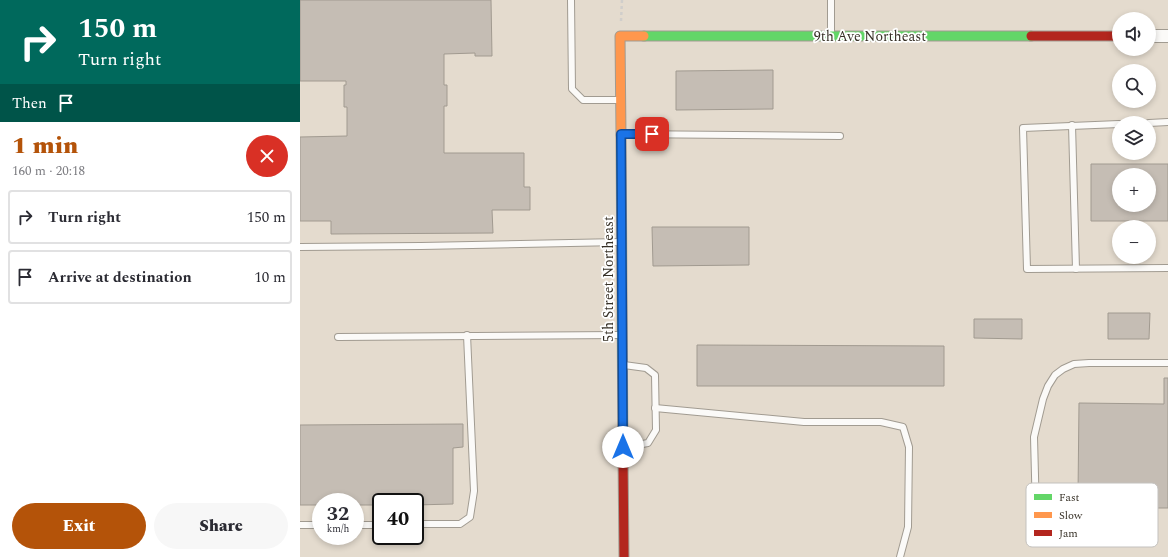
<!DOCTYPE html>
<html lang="en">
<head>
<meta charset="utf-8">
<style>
  body { margin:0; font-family:Spectral,serif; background:#f7f7f7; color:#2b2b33; height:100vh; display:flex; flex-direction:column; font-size:15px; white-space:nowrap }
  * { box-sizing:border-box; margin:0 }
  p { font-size:13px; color:#7c7c81 }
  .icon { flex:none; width:22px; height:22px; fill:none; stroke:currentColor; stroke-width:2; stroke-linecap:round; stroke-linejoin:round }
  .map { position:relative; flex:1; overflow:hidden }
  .side { display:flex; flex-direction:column; background:#fff; width:300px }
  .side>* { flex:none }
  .top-card { background:#00695c; color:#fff; overflow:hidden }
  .controls { position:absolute; left:812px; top:12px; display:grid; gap:8px }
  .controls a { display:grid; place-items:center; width:44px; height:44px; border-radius:50%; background:#fff; box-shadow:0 2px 6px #0003; font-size:20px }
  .speed { position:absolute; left:12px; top:493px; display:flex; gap:8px; font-size:20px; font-weight:700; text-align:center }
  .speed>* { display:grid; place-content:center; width:52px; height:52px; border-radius:50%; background:#fff; box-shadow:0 2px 6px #0003; line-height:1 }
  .speed small { font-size:10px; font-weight:400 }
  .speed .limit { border:2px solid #111; border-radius:6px; background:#fff; color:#111 }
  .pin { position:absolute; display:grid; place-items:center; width:34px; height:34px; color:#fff; margin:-17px; border-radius:8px; box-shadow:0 2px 6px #0006 }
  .me { position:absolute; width:44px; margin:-22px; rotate:0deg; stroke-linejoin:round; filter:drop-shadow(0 0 3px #0008) }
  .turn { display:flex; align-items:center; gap:14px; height:84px; padding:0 12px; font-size:18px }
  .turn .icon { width:52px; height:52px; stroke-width:2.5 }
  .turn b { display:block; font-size:28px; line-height:34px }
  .then { display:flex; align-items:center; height:38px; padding:0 12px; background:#0003; gap:8px; font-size:15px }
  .round { display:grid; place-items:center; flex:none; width:42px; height:42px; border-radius:21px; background:#f7f7f7 }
  .headline { display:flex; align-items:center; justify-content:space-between; height:68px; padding:0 12px }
  h1 { font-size:24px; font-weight:800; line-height:30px; color:#b45309 }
  .button { display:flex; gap:8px; margin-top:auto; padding:8px 12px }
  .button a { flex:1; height:46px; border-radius:24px; background:#b45309; color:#fff; font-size:16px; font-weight:800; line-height:46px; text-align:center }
  .button a+a { background:#f7f7f7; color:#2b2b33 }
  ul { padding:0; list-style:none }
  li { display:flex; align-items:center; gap:12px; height:54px; margin:0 8px 6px; padding:0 4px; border:2px solid #e1e1e2; border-radius:4px }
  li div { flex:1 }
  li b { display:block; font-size:15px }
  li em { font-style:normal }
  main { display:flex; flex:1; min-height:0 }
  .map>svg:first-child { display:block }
  .building { fill:#c5bdb4; stroke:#a19a90; fill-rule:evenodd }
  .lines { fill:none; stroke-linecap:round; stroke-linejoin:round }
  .lane-casing { stroke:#a19b91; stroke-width:8 }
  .street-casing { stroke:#a19b91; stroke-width:14 }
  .fast-casing { stroke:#a19b91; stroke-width:11 }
  .slow-casing { stroke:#a19b91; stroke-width:11 }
  .jam-casing { stroke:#a19b91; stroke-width:11 }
  .path { stroke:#d0cecb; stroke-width:2.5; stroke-dasharray:3 3; stroke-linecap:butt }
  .lane { stroke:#fbfaf8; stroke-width:6 }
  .street { stroke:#fbfaf8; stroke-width:12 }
  .fast { stroke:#63d668; stroke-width:9 }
  .slow { stroke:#ff974d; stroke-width:9 }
  .jam { stroke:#b3261e; stroke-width:9 }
  .route-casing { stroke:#114b97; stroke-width:10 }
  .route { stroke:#1a73e8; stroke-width:7 }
  .labels { text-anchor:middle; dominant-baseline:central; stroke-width:3.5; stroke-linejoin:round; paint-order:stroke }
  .street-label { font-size:14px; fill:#363026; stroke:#fff }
  .key { fill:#fff; stroke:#c3c1be; stroke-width:1 }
  .key-label { font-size:11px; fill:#363026 }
</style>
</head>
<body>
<main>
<section class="side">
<div class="top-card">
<div class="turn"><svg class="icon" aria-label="right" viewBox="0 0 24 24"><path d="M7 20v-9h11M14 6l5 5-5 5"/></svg><div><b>150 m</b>Turn right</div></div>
<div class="then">Then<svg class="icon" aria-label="arrive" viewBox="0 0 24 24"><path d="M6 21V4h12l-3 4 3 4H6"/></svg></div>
</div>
<div class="headline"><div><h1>1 min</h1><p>160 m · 20:18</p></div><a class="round" style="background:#d93025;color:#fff"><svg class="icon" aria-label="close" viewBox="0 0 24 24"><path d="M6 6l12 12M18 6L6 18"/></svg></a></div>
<ul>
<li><svg class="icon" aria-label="right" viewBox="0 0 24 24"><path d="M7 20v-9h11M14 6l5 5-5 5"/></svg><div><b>Turn right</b></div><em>150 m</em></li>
<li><svg class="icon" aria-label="arrive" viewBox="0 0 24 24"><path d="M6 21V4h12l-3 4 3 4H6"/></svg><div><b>Arrive at destination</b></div><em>10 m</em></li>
</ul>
<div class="button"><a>Exit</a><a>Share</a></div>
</section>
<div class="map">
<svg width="868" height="557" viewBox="0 0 868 557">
  <rect width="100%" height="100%" fill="#e4dbce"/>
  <g class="building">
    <path d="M 0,0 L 191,0 L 192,56 L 175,56 L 175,53 L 144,54 L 144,85 L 147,85 L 147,106 L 144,106 L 144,153 L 224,153 L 224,187 L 230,187 L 230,210 L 192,210 L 193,233 L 31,234 L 31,221 L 0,221 L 0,137 L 47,136 L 47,107 L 44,107 L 44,85 L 46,85 L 46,81 L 0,81 Z"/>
    <path d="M 473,70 L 473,109 L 376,110 L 376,71 Z"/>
    <path d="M 791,164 L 868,164 L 868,221 L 791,221 ZM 819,175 L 849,175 L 849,205 L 819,205 Z"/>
    <path d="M 352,227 L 449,227 L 449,265 L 353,266 Z"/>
    <path d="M 808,313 L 850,313 L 849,339 L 808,339 Z"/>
    <path d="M 674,319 L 722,319 L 722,339 L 674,338 Z"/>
    <path d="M 397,345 L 644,346 L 644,386 L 397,386 Z"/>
    <path d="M 864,378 L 868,378 L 868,508 L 840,508 L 840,494 L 778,494 L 779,403 L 864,404 Z"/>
    <path d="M 163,424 L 163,447 L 153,448 L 153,504 L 115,505 L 115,502 L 81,502 L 81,505 L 55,505 L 55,502 L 21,502 L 21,505 L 0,505 L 0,425 Z"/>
  </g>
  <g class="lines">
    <defs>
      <g id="lane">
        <path d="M 271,0 L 272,89 L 283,100 L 319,100"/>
        <path d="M 531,0 L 531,34"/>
        <path d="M 849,123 L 868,122"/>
        <path d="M 819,124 L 723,128 L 727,269 L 868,268"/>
        <path d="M 772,125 L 776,269"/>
        <path d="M 321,134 L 540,136"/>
        <path d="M 0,247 L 121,246 L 320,242"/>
        <path d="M 38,337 L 320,335"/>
        <path d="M 324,365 L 346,368 L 355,375 L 356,430 L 348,443 L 325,447"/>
        <path d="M 355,408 L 504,422 L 581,422 L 603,427 L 609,447 L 608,527 L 600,557"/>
        <path d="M 736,514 L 734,437 L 743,399 L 748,386 L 755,375 L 763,369 L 774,364 L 789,363 L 868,363"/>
        <path d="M 115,524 L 160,524 L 170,517 L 174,491 L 167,335"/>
        <path d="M 0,525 L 21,525"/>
        <path d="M 55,525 L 81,525"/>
      </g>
      <path id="street" d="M 849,36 L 868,36"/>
      <g id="fast">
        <path d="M 344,36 L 731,36"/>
        <path d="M 321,135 L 323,456"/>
      </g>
      <path id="slow" d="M 321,135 L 320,36 L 344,36"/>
      <g id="jam">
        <path d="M 731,36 L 819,36"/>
        <path d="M 323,456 L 324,557"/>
      </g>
    </defs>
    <use href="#lane" class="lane-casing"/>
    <use href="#street" class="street-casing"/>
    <use href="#fast" class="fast-casing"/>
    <use href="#slow" class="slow-casing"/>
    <use href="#jam" class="jam-casing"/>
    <path class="path" d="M 321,21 L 322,0"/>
    <use href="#lane" class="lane"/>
    <use href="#street" class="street"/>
    <use href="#fast" class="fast"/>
    <use href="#slow" class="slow"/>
    <use href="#jam" class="jam"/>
  </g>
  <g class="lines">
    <defs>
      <path id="route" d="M 323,447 L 321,134 L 352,134"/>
    </defs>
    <use href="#route" class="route-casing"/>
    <use href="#route" class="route"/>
  </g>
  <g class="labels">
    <g class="street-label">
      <text x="570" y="36">9th Ave Northeast</text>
      <text transform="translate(308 279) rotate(-90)">5th Street Northeast</text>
    </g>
  </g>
  <rect x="726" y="483" width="132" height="64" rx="6" class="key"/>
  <rect x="734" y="494" width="18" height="6" fill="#63d668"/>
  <rect x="734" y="512" width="18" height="6" fill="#ff974d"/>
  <rect x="734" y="530" width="18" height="6" fill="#b3261e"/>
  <g class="key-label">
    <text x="759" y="501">Fast</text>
    <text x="759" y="519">Slow</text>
    <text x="759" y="537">Jam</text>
  </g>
</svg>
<div class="controls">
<a><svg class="icon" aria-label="sound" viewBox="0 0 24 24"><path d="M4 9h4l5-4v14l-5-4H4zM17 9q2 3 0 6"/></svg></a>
<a><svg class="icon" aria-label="search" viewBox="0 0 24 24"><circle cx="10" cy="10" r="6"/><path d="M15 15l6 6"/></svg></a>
<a><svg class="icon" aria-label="layers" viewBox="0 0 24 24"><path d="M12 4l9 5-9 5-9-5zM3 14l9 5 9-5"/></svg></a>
<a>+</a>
<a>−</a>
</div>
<div class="speed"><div>32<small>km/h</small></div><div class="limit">40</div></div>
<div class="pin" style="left:352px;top:134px;background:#d93025"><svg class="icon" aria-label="arrive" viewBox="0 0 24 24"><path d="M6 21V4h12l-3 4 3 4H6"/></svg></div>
<svg class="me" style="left:323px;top:447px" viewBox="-20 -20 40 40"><circle r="19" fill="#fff"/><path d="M0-13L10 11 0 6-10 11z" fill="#1a73e8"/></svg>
</div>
</main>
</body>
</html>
